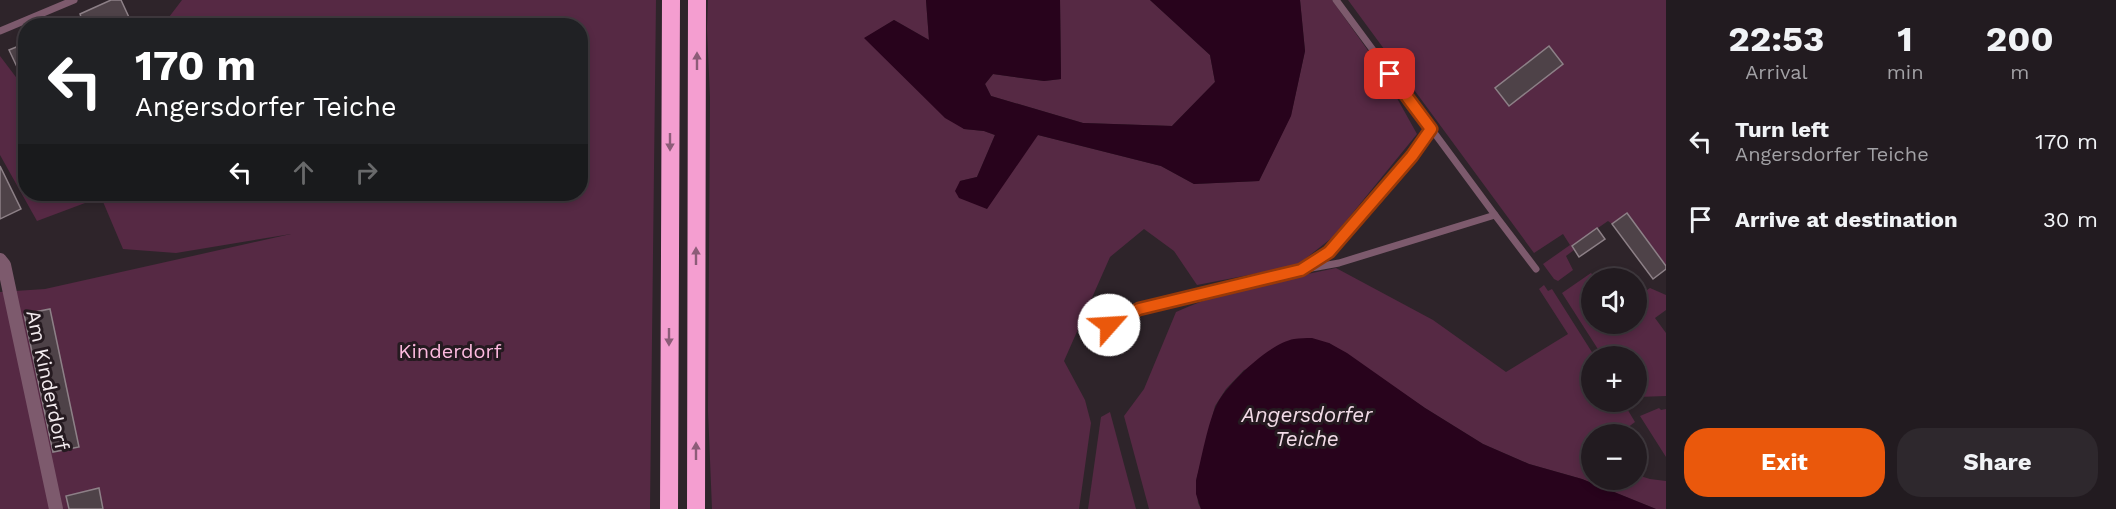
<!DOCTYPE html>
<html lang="en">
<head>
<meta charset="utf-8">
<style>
  body { margin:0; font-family:"Work Sans",sans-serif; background:#2e282d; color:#f1f3f6; height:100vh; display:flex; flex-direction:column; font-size:22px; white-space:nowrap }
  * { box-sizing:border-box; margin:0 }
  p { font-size:20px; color:#a2a1a5 }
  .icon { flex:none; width:33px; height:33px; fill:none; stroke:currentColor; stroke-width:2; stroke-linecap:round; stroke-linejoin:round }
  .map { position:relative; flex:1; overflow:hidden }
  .details { display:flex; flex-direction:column; background:#221b20; width:450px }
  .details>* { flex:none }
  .guide { position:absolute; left:18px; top:18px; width:570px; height:183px; border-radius:24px; box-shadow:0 3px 9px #0003,0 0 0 2px #3f393e; background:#202124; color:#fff; overflow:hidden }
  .tools { position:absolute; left:1581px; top:268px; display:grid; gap:12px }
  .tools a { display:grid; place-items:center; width:66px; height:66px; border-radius:50%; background:#221b20; box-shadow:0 3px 9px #0003,0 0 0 2px #3f393e; font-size:30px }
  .pin { position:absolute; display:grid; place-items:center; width:51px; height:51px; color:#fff; margin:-26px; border-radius:12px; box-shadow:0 3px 9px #0006 }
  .me { position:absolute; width:66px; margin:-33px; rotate:64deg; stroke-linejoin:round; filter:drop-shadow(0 0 4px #0008) }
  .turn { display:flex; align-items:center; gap:21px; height:126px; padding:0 18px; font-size:27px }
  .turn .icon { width:78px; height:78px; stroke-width:2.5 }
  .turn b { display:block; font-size:42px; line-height:51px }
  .lanes { display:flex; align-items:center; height:57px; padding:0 18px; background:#0003; justify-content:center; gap:30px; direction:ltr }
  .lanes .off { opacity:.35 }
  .eta { display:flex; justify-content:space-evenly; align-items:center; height:102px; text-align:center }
  .eta b { font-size:36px; font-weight:700; line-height:42px }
  .primary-button { display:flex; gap:12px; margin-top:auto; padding:12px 18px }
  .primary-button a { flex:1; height:69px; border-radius:24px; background:#ea580c; color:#fff; font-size:24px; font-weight:700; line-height:69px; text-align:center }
  .primary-button a+a { background:#2e282d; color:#f1f3f6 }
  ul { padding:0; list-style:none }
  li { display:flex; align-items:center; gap:18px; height:78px; padding:0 18px }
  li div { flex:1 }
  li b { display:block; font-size:22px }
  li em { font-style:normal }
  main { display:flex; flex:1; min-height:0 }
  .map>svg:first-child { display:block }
  .green { fill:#562944 }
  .water { fill:#28031c }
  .building { fill:#4e4248; stroke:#8d8087; stroke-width:1.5 }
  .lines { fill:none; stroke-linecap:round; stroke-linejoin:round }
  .lane { stroke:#7d5a6d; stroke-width:7 }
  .street { stroke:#7d5a6d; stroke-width:14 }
  .highway { stroke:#f49ed0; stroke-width:18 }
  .oneway { fill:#8c5c78 }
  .route-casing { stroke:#983908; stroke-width:15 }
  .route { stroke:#ea580c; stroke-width:10 }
  .labels { text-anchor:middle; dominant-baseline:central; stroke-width:6; stroke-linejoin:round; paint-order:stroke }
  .park-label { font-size:20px; fill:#fdbadf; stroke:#251a20 }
  .street-label { font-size:20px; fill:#f2eaee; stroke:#251a20 }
  .water-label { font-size:21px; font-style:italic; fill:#f2dbe7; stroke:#251a20 }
</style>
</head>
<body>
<main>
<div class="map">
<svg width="1666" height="509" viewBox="0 0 1666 509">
  <rect width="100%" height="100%" fill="#2e242a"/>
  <g class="green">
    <path d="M 182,0 L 656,0 L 650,509 L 0,509 L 0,292 L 45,289 L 291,234 L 176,253 L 123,249 L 101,197 L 37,221 L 0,155 L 0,56 L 25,89 L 26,194 L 580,194 L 580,26 L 163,25 Z"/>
    <path d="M 708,0 L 926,0 L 929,40 L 894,20 L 865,38 L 964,129 L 984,131 L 995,135 L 977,177 L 960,181 L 960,198 L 1038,135 L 1161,166 L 1194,184 L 1259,181 L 1291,115 L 1305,51 L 1300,0 L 1332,0 L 1379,66 L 1417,134 L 1333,237 L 1296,266 L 1197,285 L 1174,251 L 1144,229 L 1110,257 L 1064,361 L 1085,400 L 1091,423 L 1079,509 L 712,509 L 708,411 L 710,98 L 707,29 Z"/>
    <path d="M 1060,0 L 1150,0 L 1210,55 L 1215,82 L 1172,126 L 1083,123 L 991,96 L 985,84 L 993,74 L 1044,81 L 1061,79 Z"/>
    <path d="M 1348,0 L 1666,0 L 1666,266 L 1627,213 L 1612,224 L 1608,221 L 1572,246 L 1574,250 L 1566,256 L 1573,270 L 1558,281 L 1554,279 L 1543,264 L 1570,245 L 1563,234 L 1534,253 Z"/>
    <path d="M 1336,268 L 1433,320 L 1506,372 L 1568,334 L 1539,289 L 1544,285 L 1548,291 L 1552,289 L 1595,357 L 1592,357 L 1592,402 L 1623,402 L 1635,422 L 1627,428 L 1631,435 L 1592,435 L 1592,480 L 1636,480 L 1637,475 L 1650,479 L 1666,481 L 1666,509 L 1656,509 L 1582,479 L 1529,464 L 1483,444 L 1425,408 L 1329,343 L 1244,370 L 1226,389 L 1215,406 L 1196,481 L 1198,503 L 1201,509 L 1149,509 L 1124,416 L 1144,389 L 1176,312 C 1227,289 1282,280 1336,268 Z"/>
    <path d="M 1591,273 L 1596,279 L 1592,279 L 1592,324 L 1636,324 L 1637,297 L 1650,288 L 1666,295 L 1666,310 L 1655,318 L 1666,333 L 1666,396 L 1637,397 L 1636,357 L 1603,357 L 1562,293 Z"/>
    <path d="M 1659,408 L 1661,410 L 1666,409 L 1666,457 L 1640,416 Z"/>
    <path d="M 1110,412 L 1136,509 L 1088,509 L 1101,417 Z"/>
  </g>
  <g class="water">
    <path d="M 926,0 L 1060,0 L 1061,79 L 1044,81 L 993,74 L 985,84 L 991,96 L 1083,123 L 1172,126 L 1215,82 L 1210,55 L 1150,0 L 1300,0 L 1305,51 L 1291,116 L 1259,181 L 1194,184 L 1161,166 L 1038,135 L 987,209 L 959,198 L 955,191 L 960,181 L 977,177 L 995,135 L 984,131 L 964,129 L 945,118 L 864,38 L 894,20 L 929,40 Z"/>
    <path d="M 1312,338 L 1329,343 L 1347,353 L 1425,408 L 1483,444 L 1529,464 L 1582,479 L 1656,509 L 1201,509 L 1196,494 L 1196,481 C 1201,460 1208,422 1217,404 C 1228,383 1270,343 1294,339 C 1300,338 1306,338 1312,338 Z"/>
  </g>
  <g class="building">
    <path d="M 111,0 L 121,0 L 133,26 L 84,26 L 80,14 Z"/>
    <path d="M 26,43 L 26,86 L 9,50 Z"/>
    <path d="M 1549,46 L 1563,64 L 1509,106 L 1495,88 Z"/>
    <path d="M 0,166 L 21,209 L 0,219 Z"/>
    <path d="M 1627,213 L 1666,266 L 1666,269 L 1653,279 L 1612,224 Z"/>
    <path d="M 1597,228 L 1605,239 L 1579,257 L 1572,246 Z"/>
    <path d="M 50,309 L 79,447 L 53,452 L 24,314 Z"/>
    <path d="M 99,488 L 103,509 L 69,509 L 66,496 Z"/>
  </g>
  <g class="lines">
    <g class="lane">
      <path d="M 1336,0 L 1495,215"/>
      <path d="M 0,31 L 74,0"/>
      <path d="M 1306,269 L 1339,263 L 1495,215 L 1536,269"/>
      <path d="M 1109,325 L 1139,309 L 1301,270 L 1329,252 L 1412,156 L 1431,129"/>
    </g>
    <path class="street" d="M 0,260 L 4,265 L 56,509"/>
    <g class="highway">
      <path d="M 669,509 L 671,0"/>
      <path d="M 696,509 L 697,0"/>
    </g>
  </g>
  <defs><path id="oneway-solid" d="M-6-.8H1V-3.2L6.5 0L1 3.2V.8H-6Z" transform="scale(1.5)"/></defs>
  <g class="oneway">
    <use href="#oneway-solid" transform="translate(697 61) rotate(-90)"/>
    <use href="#oneway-solid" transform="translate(670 142) rotate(90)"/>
    <use href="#oneway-solid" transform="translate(696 256) rotate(-90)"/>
    <use href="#oneway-solid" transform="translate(669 337) rotate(90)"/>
    <use href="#oneway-solid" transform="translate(696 451) rotate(-90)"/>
  </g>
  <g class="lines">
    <defs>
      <path id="route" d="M 1109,325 L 1139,309 L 1301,270 L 1329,252 L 1412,156 L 1431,129 L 1390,74"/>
    </defs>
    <use href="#route" class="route-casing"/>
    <use href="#route" class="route"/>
  </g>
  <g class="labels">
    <g class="park-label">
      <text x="450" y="351">Kinderdorf</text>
    </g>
    <g class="street-label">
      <text transform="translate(48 380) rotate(78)">Am Kinderdorf</text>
    </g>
    <g class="water-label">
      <text x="1307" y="414">Angersdorfer<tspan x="1307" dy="24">Teiche</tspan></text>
    </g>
  </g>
</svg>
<div class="tools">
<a><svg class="icon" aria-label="sound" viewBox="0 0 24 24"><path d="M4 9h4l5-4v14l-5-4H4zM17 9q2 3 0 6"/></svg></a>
<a>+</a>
<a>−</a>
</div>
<div class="pin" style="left:1390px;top:74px;background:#d93025"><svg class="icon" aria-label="arrive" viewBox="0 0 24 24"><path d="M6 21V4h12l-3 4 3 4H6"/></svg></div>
<svg class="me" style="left:1109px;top:325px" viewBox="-20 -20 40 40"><circle r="19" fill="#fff"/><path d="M0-13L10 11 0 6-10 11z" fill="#ea580c"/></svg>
<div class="guide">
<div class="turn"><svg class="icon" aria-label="left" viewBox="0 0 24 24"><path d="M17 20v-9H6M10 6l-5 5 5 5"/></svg><div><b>170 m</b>Angersdorfer Teiche</div></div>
<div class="lanes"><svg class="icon" aria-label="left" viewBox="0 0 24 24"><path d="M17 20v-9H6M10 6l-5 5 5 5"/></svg><svg class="icon off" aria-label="ahead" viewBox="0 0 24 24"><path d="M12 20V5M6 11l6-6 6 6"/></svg><svg class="icon off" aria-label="right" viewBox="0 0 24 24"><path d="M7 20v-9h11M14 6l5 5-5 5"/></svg></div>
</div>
</div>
<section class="details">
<div class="eta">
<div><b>22:53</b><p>Arrival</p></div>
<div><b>1</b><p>min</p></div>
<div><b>200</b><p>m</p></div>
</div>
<ul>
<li><svg class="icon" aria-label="left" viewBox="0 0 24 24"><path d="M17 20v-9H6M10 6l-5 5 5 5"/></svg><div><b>Turn left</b><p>Angersdorfer Teiche</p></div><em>170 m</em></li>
<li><svg class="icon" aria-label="arrive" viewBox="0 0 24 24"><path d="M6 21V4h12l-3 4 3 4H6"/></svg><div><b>Arrive at destination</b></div><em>30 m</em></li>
</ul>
<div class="primary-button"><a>Exit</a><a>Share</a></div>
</section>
</main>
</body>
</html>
